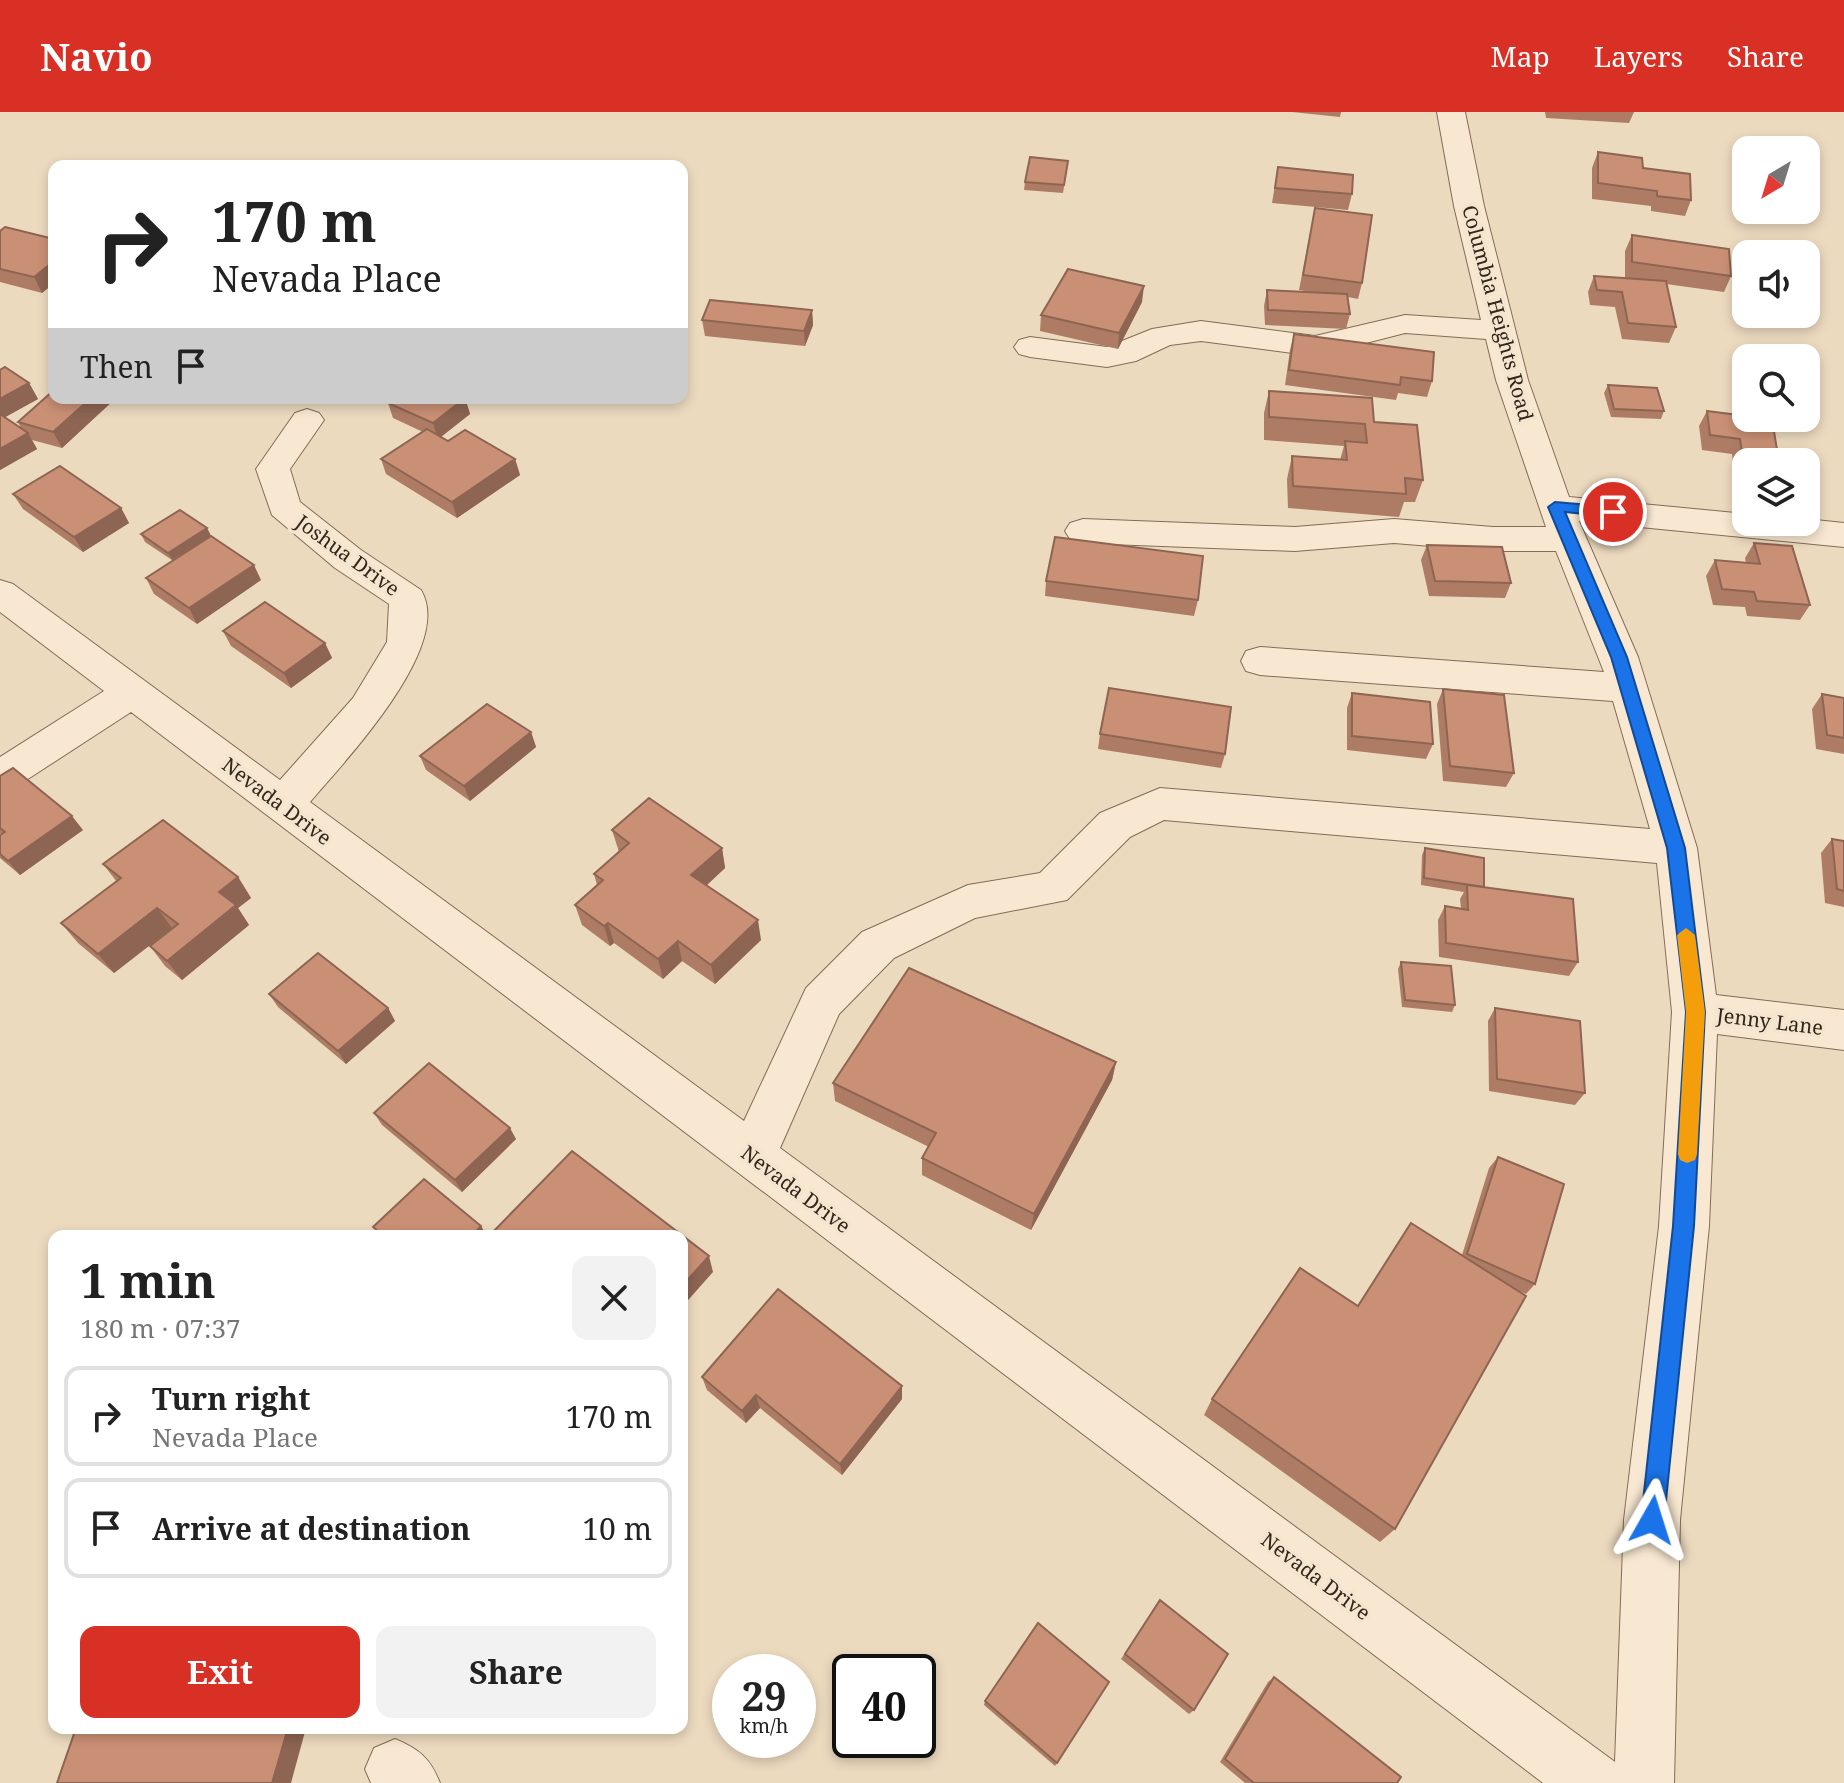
<!DOCTYPE html>
<html lang="en">
<head>
<meta charset="utf-8">
<style>
  body { margin:0; font-family:"Noto Serif",serif; background:#f2f2f2; color:#222; height:100vh; display:flex; flex-direction:column; font-size:30px; white-space:nowrap }
  * { box-sizing:border-box; margin:0 }
  p { font-size:26px; color:#767676 }
  .icon { flex:none; width:44px; height:44px; fill:none; stroke:currentColor; stroke-width:2; stroke-linecap:round; stroke-linejoin:round }
  .map { position:relative; flex:1; overflow:hidden }
  .panel { position:absolute; left:48px; top:1118px; width:640px; height:504px; display:flex; flex-direction:column; background:#fff; border-radius:16px; box-shadow:0 4px 12px #0003 }
  .panel>* { flex:none }
  .top-card { position:absolute; left:48px; top:48px; width:640px; height:244px; border-radius:16px; box-shadow:0 4px 12px #0003; background:#fff; color:#222; overflow:hidden }
  .needle { width:52px; rotate:218deg }
  .controls { position:absolute; left:1732px; top:24px; display:grid; gap:16px }
  .controls a { display:grid; place-items:center; width:88px; height:88px; border-radius:16px; background:#fff; box-shadow:0 4px 12px #0003; font-size:40px }
  .speed { position:absolute; left:712px; top:1542px; display:flex; gap:16px; font-size:40px; font-weight:700; text-align:center }
  .speed>* { display:grid; place-content:center; width:104px; height:104px; border-radius:50%; background:#fff; box-shadow:0 4px 12px #0003; line-height:1 }
  .speed small { font-size:20px; font-weight:400 }
  .speed .limit { border:4px solid #111; border-radius:12px; background:#fff; color:#111 }
  .pin { position:absolute; display:grid; place-items:center; width:68px; height:68px; color:#fff; margin:-34px; border:4px solid #fff; border-radius:50%; box-shadow:0 2px 8px #0007 }
  .me { position:absolute; width:88px; margin:-44px; rotate:6deg; stroke-linejoin:round; filter:drop-shadow(0 0 6px #0008) }
  .turn { display:flex; align-items:center; gap:28px; height:168px; padding:0 32px; font-size:36px }
  .turn .icon { width:104px; height:104px; stroke-width:2.5 }
  .turn b { display:block; font-size:56px; line-height:68px }
  .then { display:flex; align-items:center; height:76px; padding:0 32px; background:#0003; gap:16px; font-size:30px }
  .round { display:grid; place-items:center; flex:none; width:84px; height:84px; border-radius:16px; background:#f2f2f2 }
  .overview { display:flex; align-items:center; justify-content:space-between; height:136px; padding:0 32px }
  h1 { font-size:48px; font-weight:700; line-height:60px }
  .primary-button { display:flex; gap:16px; margin-top:auto; padding:16px 32px }
  .primary-button a { flex:1; height:92px; border-radius:16px; background:#d93025; color:#fff; font-size:32px; font-weight:700; line-height:92px; text-align:center }
  .primary-button a+a { background:#f2f2f2; color:#222 }
  ul { padding:0; list-style:none }
  li { display:flex; align-items:center; gap:24px; height:100px; margin:0 16px 12px; padding:0 16px; border:4px solid #e0e0e0; border-radius:16px }
  li div { flex:1 }
  li b { display:block; font-size:30px }
  li em { font-style:normal }
  header { display:flex; align-items:center; gap:48px; box-sizing:border-box; height:112px; padding:0 40px; background:#d93025; color:#fff }
  header strong { font-size:38px }
  nav { display:flex; gap:44px; margin-inline-start:auto; font-size:28px }
  .map>svg:first-child { display:block }
  .lines { fill:none; stroke-linecap:round; stroke-linejoin:round }
  .minor-casing { stroke:#846b58; stroke-width:2 }
  .minor { fill:#f8e8d1; fill-rule:evenodd }
  .wall { fill:#ae7c65 }
  .shaded-wall { fill:#8d6552 }
  .building { fill:#ca9075; stroke:#8d6552; stroke-width:2 }
  .route { fill:#1a73e8; stroke:#114b97; stroke-width:2 }
  .slow { fill:#f59e0b }
  .labels { text-anchor:middle; dominant-baseline:central; stroke-width:7; stroke-linejoin:round; paint-order:stroke }
  .street-label { font-size:20px; fill:#34251c; stroke:#f4e5ce }
</style>
</head>
<body>
<header>
<strong>Navio</strong>
<nav><a>Map</a><a>Layers</a><a>Share</a></nav>
</header>
<div class="map">
<svg width="1844" height="1671" viewBox="0 0 1844 1671">
  <rect width="100%" height="100%" fill="#ecdabf"/>
  <g class="lines">
    <defs>
      <g id="minor">
        <path d="M 1437,0 L 1465,0 L 1484,94 L 1528,268 L 1569,385 L 1746,402 L 1746,410 L 1806,410 L 1806,407 L 1844,411 L 1844,435 L 1579,409 L 1638,545 L 1697,736 L 1716,883 L 1844,898 L 1844,938 L 1717,922 L 1709,1114 L 1680,1408 L 1674,1671 L 1543,1671 L 131,600 L 14,676 L 0,681 L 0,645 L 104,579 L 0,500 L 0,468 L 13,472 L 280,668 L 353,586 L 387,530 L 389,492 L 335,456 L 272,403 L 256,357 L 295,301 L 307,297 L 319,301 L 324,308 L 290,357 L 300,390 L 361,438 L 421,478 C 455,534 345,649 310,690 L 744,1009 L 806,876 L 862,820 L 968,773 L 1040,761 L 1100,701 L 1160,676 L 1650,717 L 1613,589 L 1260,563 L 1246,559 L 1241,549 L 1246,539 L 1260,535 L 1604,560 L 1556,439 L 1493,439 L 1394,431 L 1295,439 L 1083,431 L 1070,427 L 1065,419 L 1070,411 L 1083,407 L 1295,415 L 1394,407 L 1493,415 L 1546,415 L 1496,268 L 1486,227 L 1405,221 L 1315,244 L 1201,229 L 1170,233 L 1136,249 L 1107,255 L 1030,245 L 1019,242 L 1014,235 L 1019,228 L 1030,225 L 1107,235 L 1152,217 L 1201,209 L 1315,224 L 1405,203 L 1481,208 L 1454,94 ZM 1164,708 L 1657,751 L 1672,900 L 1659,1114 L 1624,1408 L 1615,1650 L 780,1036 L 839,902 L 894,846 L 975,806 L 1067,788 L 1130,725 Z"/>
        <path d="M 395,1627 C 419,1637 430,1646 440,1671 L 371,1671 L 365,1657 L 374,1636 Z"/>
      </g>
    </defs>
    <use href="#minor" class="minor-casing"/>
    <use href="#minor" class="minor"/>
  </g>
  <g class="wall">
    <path d="M 1292,0 L 1341,0 L 1340,5 Z"/>
    <path d="M 1545,0 L 1634,0 L 1629,11 L 1546,6 Z"/>
    <path d="M 1598,40 L 1643,56 L 1691,88 L 1685,104 L 1651,99 L 1651,94 L 1592,87 L 1592,56 Z"/>
    <path d="M 1278,55 L 1352,82 L 1348,98 L 1272,91 Z"/>
    <path d="M 1067,56 L 1063,81 L 1024,78 L 1025,70 Z"/>
    <path d="M 1315,96 L 1362,171 L 1358,187 L 1348,185 L 1350,202 L 1346,217 L 1265,213 L 1264,194 L 1267,178 L 1311,180 L 1299,178 Z"/>
    <path d="M 0,119 L 54,127 L 54,171 L 42,181 L 0,170 Z"/>
    <path d="M 1632,123 L 1731,164 L 1724,180 L 1666,172 L 1676,215 L 1669,231 L 1622,227 L 1615,195 L 1590,193 L 1588,180 L 1594,164 L 1625,166 L 1625,139 Z"/>
    <path d="M 1142,190 L 1118,237 L 1040,219 L 1041,203 Z"/>
    <path d="M 812,198 L 813,213 L 805,234 L 705,224 L 702,208 Z"/>
    <path d="M 1294,222 L 1432,269 L 1427,285 L 1398,281 L 1396,288 L 1285,273 L 1290,238 Z"/>
    <path d="M 0,258 L 29,271 L 38,287 L 5,305 L 21,316 L 18,310 L 54,286 L 116,286 L 62,336 L 32,328 L 37,337 L 0,358 Z"/>
    <path d="M 1608,273 L 1664,299 L 1661,307 L 1611,305 L 1604,281 Z"/>
    <path d="M 1269,279 L 1374,310 L 1423,368 L 1415,390 L 1404,390 L 1399,405 L 1288,396 L 1287,367 L 1292,344 L 1340,348 L 1344,334 L 1264,328 L 1264,301 Z"/>
    <path d="M 465,286 L 470,302 L 441,325 L 448,329 L 515,347 L 520,363 L 457,406 L 386,362 L 381,347 L 423,320 L 393,306 L 388,291 Z"/>
    <path d="M 1707,299 L 1772,307 L 1746,350 L 1746,386 L 1737,385 L 1732,342 L 1702,338 L 1699,314 Z"/>
    <path d="M 13,382 L 121,396 L 129,411 L 83,440 L 23,397 Z"/>
    <path d="M 207,416 L 211,424 L 172,448 L 145,430 L 141,422 Z"/>
    <path d="M 1754,431 L 1810,493 L 1800,508 L 1747,504 L 1745,495 L 1713,493 L 1706,464 L 1715,448 L 1746,451 L 1745,446 Z"/>
    <path d="M 1427,433 L 1511,471 L 1505,486 L 1429,484 L 1421,448 Z"/>
    <path d="M 146,466 L 261,468 L 197,512 L 154,482 Z"/>
    <path d="M 1046,469 L 1198,488 L 1194,504 L 1045,484 Z"/>
    <path d="M 223,519 L 325,531 L 332,546 L 291,576 L 231,534 Z"/>
    <path d="M 1443,577 L 1514,661 L 1506,675 L 1443,669 L 1437,592 Z"/>
    <path d="M 1352,581 L 1433,632 L 1426,647 L 1347,638 L 1347,596 Z"/>
    <path d="M 1822,582 L 1844,586 L 1844,642 L 1816,637 L 1812,597 Z"/>
    <path d="M 531,620 L 536,635 L 470,689 L 426,658 L 420,644 Z"/>
    <path d="M 1100,622 L 1225,642 L 1221,656 L 1098,637 Z"/>
    <path d="M 0,664 L 83,718 L 20,763 L 0,746 L 0,723 L 2,722 L 0,721 Z"/>
    <path d="M 612,718 L 722,736 L 725,756 L 707,773 L 761,828 L 715,872 L 682,849 L 663,867 L 614,831 L 610,834 L 582,813 L 575,793 L 597,773 L 594,762 L 619,740 Z"/>
    <path d="M 1832,727 L 1844,729 L 1844,795 L 1825,791 L 1821,741 Z"/>
    <path d="M 1425,736 L 1484,775 L 1578,850 L 1569,864 L 1439,845 L 1438,808 L 1445,794 L 1461,796 L 1460,787 L 1464,780 L 1421,773 L 1422,743 Z"/>
    <path d="M 103,752 L 238,765 L 251,786 L 238,796 L 249,813 L 182,868 L 165,854 L 150,834 L 173,816 L 172,816 L 114,861 L 78,831 L 61,811 L 117,770 Z"/>
    <path d="M 1401,850 L 1455,893 L 1452,900 L 1402,895 L 1398,857 Z"/>
    <path d="M 269,882 L 388,896 L 395,909 L 346,952 L 278,895 Z"/>
    <path d="M 1495,896 L 1585,981 L 1575,993 L 1489,979 L 1488,909 Z"/>
    <path d="M 1116,950 L 1112,968 L 1031,1118 L 922,1063 L 922,1046 L 929,1035 L 835,989 L 833,971 Z"/>
    <path d="M 374,1001 L 516,1027 L 462,1080 L 382,1013 Z"/>
    <path d="M 1498,1045 L 1535,1172 L 1526,1182 L 1515,1177 L 1395,1417 L 1380,1430 L 1204,1303 L 1212,1287 L 1358,1194 L 1411,1111 L 1462,1143 L 1489,1056 Z"/>
    <path d="M 702,1265 L 902,1274 L 902,1287 L 842,1363 L 760,1296 L 746,1311 L 707,1278 Z"/>
    <path d="M 1160,1488 L 1194,1598 L 1189,1602 L 1121,1547 Z"/>
    <path d="M 1274,1565 L 1397,1671 L 1245,1671 L 1220,1650 L 1268,1570 Z"/>
    <path d="M 1109,1570 L 1055,1654 L 984,1593 L 985,1589 Z"/>
  </g>
  <g class="shaded-wall">
    <path d="M 54,149 L 54,171 L 42,181 L 34,165 Z"/>
    <path d="M 1144,174 L 1142,190 L 1118,237 L 1119,221 Z"/>
    <path d="M 812,198 L 813,213 L 805,234 L 804,219 Z"/>
    <path d="M 29,271 L 38,287 L 0,308 L 0,287 Z"/>
    <path d="M 91,286 L 116,286 L 62,336 L 53,320 Z"/>
    <path d="M 465,286 L 470,302 L 438,327 L 433,311 Z"/>
    <path d="M 28,321 L 37,337 L 0,358 L 0,337 Z"/>
    <path d="M 515,347 L 520,363 L 457,406 L 452,390 Z"/>
    <path d="M 121,396 L 129,411 L 83,440 L 74,425 Z"/>
    <path d="M 207,416 L 211,424 L 172,448 L 168,441 Z"/>
    <path d="M 254,453 L 261,468 L 197,512 L 189,496 Z"/>
    <path d="M 325,531 L 332,546 L 291,576 L 284,561 Z"/>
    <path d="M 531,620 L 536,635 L 470,689 L 464,674 Z"/>
    <path d="M 72,704 L 83,718 L 20,763 L 8,749 Z"/>
    <path d="M 722,736 L 725,756 L 696,783 L 691,763 Z"/>
    <path d="M 238,765 L 251,786 L 238,796 L 249,813 L 182,868 L 167,849 L 219,780 Z"/>
    <path d="M 157,796 L 172,816 L 114,861 L 98,842 Z"/>
    <path d="M 758,808 L 761,828 L 715,872 L 711,853 Z"/>
    <path d="M 608,811 L 614,831 L 610,834 L 604,814 Z"/>
    <path d="M 678,829 L 682,849 L 663,867 L 658,847 Z"/>
    <path d="M 388,896 L 395,909 L 346,952 L 338,939 Z"/>
    <path d="M 1116,950 L 1112,968 L 1031,1118 L 1034,1102 Z"/>
    <path d="M 510,1016 L 516,1027 L 462,1080 L 455,1068 Z"/>
    <path d="M 481,1114 L 487,1124 L 472,1124 Z"/>
    <path d="M 709,1144 L 713,1160 L 682,1195 L 682,1174 Z"/>
    <path d="M 902,1274 L 902,1287 L 842,1363 L 840,1352 Z"/>
    <path d="M 756,1283 L 760,1296 L 746,1311 L 742,1299 Z"/>
    <path d="M 288,1616 L 306,1616 L 291,1671 L 272,1671 Z"/>
  </g>
  <g class="building">
    <path d="M 1598,40 L 1642,46 L 1643,56 L 1690,62 L 1691,88 L 1657,84 L 1657,79 L 1598,71 Z"/>
    <path d="M 1030,45 L 1068,49 L 1064,73 L 1025,70 Z"/>
    <path d="M 1278,55 L 1353,63 L 1352,82 L 1275,76 Z"/>
    <path d="M 1315,96 L 1372,103 L 1362,171 L 1303,163 Z"/>
    <path d="M 5,115 L 54,127 L 54,149 L 34,165 L 0,157 L 0,119 Z"/>
    <path d="M 1632,123 L 1729,137 L 1731,164 L 1632,150 Z"/>
    <path d="M 1068,157 L 1144,174 L 1119,221 L 1041,203 Z"/>
    <path d="M 1594,164 L 1666,169 L 1676,215 L 1628,211 L 1622,180 L 1597,178 Z"/>
    <path d="M 1267,178 L 1347,182 L 1350,202 L 1268,198 Z"/>
    <path d="M 710,188 L 812,198 L 804,219 L 702,208 Z"/>
    <path d="M 1294,222 L 1434,240 L 1432,269 L 1401,265 L 1400,273 L 1289,258 Z"/>
    <path d="M 5,255 L 29,271 L 0,287 L 0,258 Z"/>
    <path d="M 1608,273 L 1657,276 L 1664,299 L 1614,297 Z"/>
    <path d="M 54,278 L 54,286 L 91,286 L 53,320 L 18,310 Z"/>
    <path d="M 1269,279 L 1372,286 L 1374,310 L 1417,313 L 1423,368 L 1405,366 L 1406,382 L 1293,374 L 1292,344 L 1347,348 L 1345,329 L 1367,331 L 1365,312 L 1269,305 Z"/>
    <path d="M 394,286 L 465,286 L 433,311 L 388,291 Z"/>
    <path d="M 1707,299 L 1746,304 L 1746,306 L 1772,307 L 1779,350 L 1746,350 L 1746,370 L 1740,327 L 1710,323 Z"/>
    <path d="M 0,302 L 28,321 L 0,337 Z"/>
    <path d="M 427,317 L 448,329 L 465,318 L 515,347 L 452,390 L 381,347 Z"/>
    <path d="M 60,354 L 121,396 L 74,425 L 13,382 Z"/>
    <path d="M 180,398 L 207,416 L 168,441 L 141,422 Z"/>
    <path d="M 211,424 L 254,453 L 189,496 L 146,466 Z"/>
    <path d="M 1055,425 L 1203,444 L 1198,488 L 1046,469 Z"/>
    <path d="M 1754,431 L 1792,434 L 1810,493 L 1757,489 L 1754,480 L 1722,477 L 1715,448 L 1760,452 Z"/>
    <path d="M 1427,433 L 1502,435 L 1511,471 L 1435,469 Z"/>
    <path d="M 265,490 L 325,531 L 284,561 L 223,519 Z"/>
    <path d="M 1109,576 L 1231,595 L 1225,642 L 1100,622 Z"/>
    <path d="M 1443,577 L 1504,583 L 1514,661 L 1450,654 Z"/>
    <path d="M 1352,581 L 1430,590 L 1433,632 L 1352,624 Z"/>
    <path d="M 1822,582 L 1844,586 L 1844,626 L 1827,623 Z"/>
    <path d="M 487,592 L 531,620 L 464,674 L 420,644 Z"/>
    <path d="M 13,656 L 72,704 L 8,749 L 0,742 L 0,723 L 5,720 L 0,716 L 0,664 Z"/>
    <path d="M 649,686 L 722,736 L 691,763 L 758,808 L 711,853 L 678,829 L 658,847 L 608,811 L 604,814 L 575,793 L 603,768 L 594,762 L 629,731 L 612,718 Z"/>
    <path d="M 163,708 L 238,765 L 219,780 L 236,793 L 167,849 L 150,834 L 178,812 L 157,796 L 98,842 L 61,811 L 121,766 L 103,752 Z"/>
    <path d="M 1832,727 L 1844,729 L 1844,779 L 1837,777 Z"/>
    <path d="M 1425,736 L 1484,746 L 1484,775 L 1424,766 Z"/>
    <path d="M 1467,773 L 1573,787 L 1578,850 L 1446,831 L 1445,794 L 1468,798 Z"/>
    <path d="M 318,841 L 388,896 L 338,939 L 269,882 Z"/>
    <path d="M 1401,850 L 1451,854 L 1455,893 L 1405,888 Z"/>
    <path d="M 909,856 L 1116,950 L 1034,1102 L 922,1046 L 936,1021 L 833,971 Z"/>
    <path d="M 1495,896 L 1580,909 L 1585,981 L 1497,967 Z"/>
    <path d="M 429,951 L 510,1016 L 455,1068 L 374,1001 Z"/>
    <path d="M 572,1039 L 709,1144 L 682,1174 L 682,1124 L 489,1124 Z"/>
    <path d="M 1498,1045 L 1564,1072 L 1535,1172 L 1467,1142 Z"/>
    <path d="M 424,1067 L 481,1114 L 472,1124 L 384,1124 L 373,1115 Z"/>
    <path d="M 1411,1111 L 1526,1184 L 1395,1417 L 1212,1287 L 1300,1156 L 1358,1194 Z"/>
    <path d="M 778,1177 L 902,1274 L 840,1352 L 756,1283 L 742,1299 L 702,1265 Z"/>
    <path d="M 1160,1488 L 1228,1542 L 1194,1598 L 1125,1542 Z"/>
    <path d="M 1038,1511 L 1109,1570 L 1057,1651 L 985,1589 Z"/>
    <path d="M 1274,1565 L 1401,1665 L 1397,1671 L 1254,1671 L 1225,1647 Z"/>
    <path d="M 76,1616 L 288,1616 L 272,1671 L 57,1671 Z"/>
  </g>
  <path class="route" d="M 1555,390 L 1613,395 L 1620,400 L 1613,405 L 1565,400 L 1627,545 L 1685,736 L 1705,900 L 1694,1114 L 1664,1408 L 1660,1416 L 1652,1419 L 1644,1416 L 1641,1408 L 1673,1114 L 1686,900 L 1667,736 L 1611,545 L 1548,395 Z"/>
  <path class="slow" d="M 1686,816 L 1695,823 L 1705,900 L 1697,1042 L 1695,1048 L 1687,1051 L 1680,1048 L 1678,1042 L 1686,900 L 1677,823 Z"/>
  <g class="labels">
    <g class="street-label">
      <text transform="translate(1498 201) rotate(75)">Columbia Heights Road</text>
      <text transform="translate(348 443) rotate(36)">Joshua Drive</text>
      <text transform="translate(277 689) rotate(37)">Nevada Drive</text>
      <text transform="translate(1770 909) rotate(7)">Jenny Lane</text>
      <text transform="translate(796 1077) rotate(37)">Nevada Drive</text>
      <text transform="translate(1316 1464) rotate(37)">Nevada Drive</text>
    </g>
  </g>
</svg>
<div class="controls">
<a><svg class="needle" viewBox="-14 -14 28 28"><path d="M0-13l5 13h-10z" fill="#e53935"/><path d="M0 13l5-13h-10z" fill="#767676"/></svg></a>
<a><svg class="icon" aria-label="sound" viewBox="0 0 24 24"><path d="M4 9h4l5-4v14l-5-4H4zM17 9q2 3 0 6"/></svg></a>
<a><svg class="icon" aria-label="search" viewBox="0 0 24 24"><circle cx="10" cy="10" r="6"/><path d="M15 15l6 6"/></svg></a>
<a><svg class="icon" aria-label="layers" viewBox="0 0 24 24"><path d="M12 4l9 5-9 5-9-5zM3 14l9 5 9-5"/></svg></a>
</div>
<div class="speed"><div>29<small>km/h</small></div><div class="limit">40</div></div>
<div class="pin" style="left:1613px;top:400px;background:#d93025"><svg class="icon" aria-label="arrive" viewBox="0 0 24 24"><path d="M6 21V4h12l-3 4 3 4H6"/></svg></div>
<svg class="me" style="left:1652px;top:1408px" viewBox="-20 -20 40 40"><path d="M0-17L14 15 0 8-14 15z" fill="#1a73e8" stroke="#fff" stroke-width="4"/></svg>
<div class="top-card">
<div class="turn"><svg class="icon" aria-label="right" viewBox="0 0 24 24"><path d="M7 20v-9h11M14 6l5 5-5 5"/></svg><div><b>170 m</b>Nevada Place</div></div>
<div class="then">Then<svg class="icon" aria-label="arrive" viewBox="0 0 24 24"><path d="M6 21V4h12l-3 4 3 4H6"/></svg></div>
</div>
<section class="panel">
<div class="overview"><div><h1>1 min</h1><p>180 m · 07:37</p></div><a class="round"><svg class="icon" aria-label="close" viewBox="0 0 24 24"><path d="M6 6l12 12M18 6L6 18"/></svg></a></div>
<ul>
<li><svg class="icon" aria-label="right" viewBox="0 0 24 24"><path d="M7 20v-9h11M14 6l5 5-5 5"/></svg><div><b>Turn right</b><p>Nevada Place</p></div><em>170 m</em></li>
<li><svg class="icon" aria-label="arrive" viewBox="0 0 24 24"><path d="M6 21V4h12l-3 4 3 4H6"/></svg><div><b>Arrive at destination</b></div><em>10 m</em></li>
</ul>
<div class="primary-button"><a>Exit</a><a>Share</a></div>
</section>
</div>
</body>
</html>
